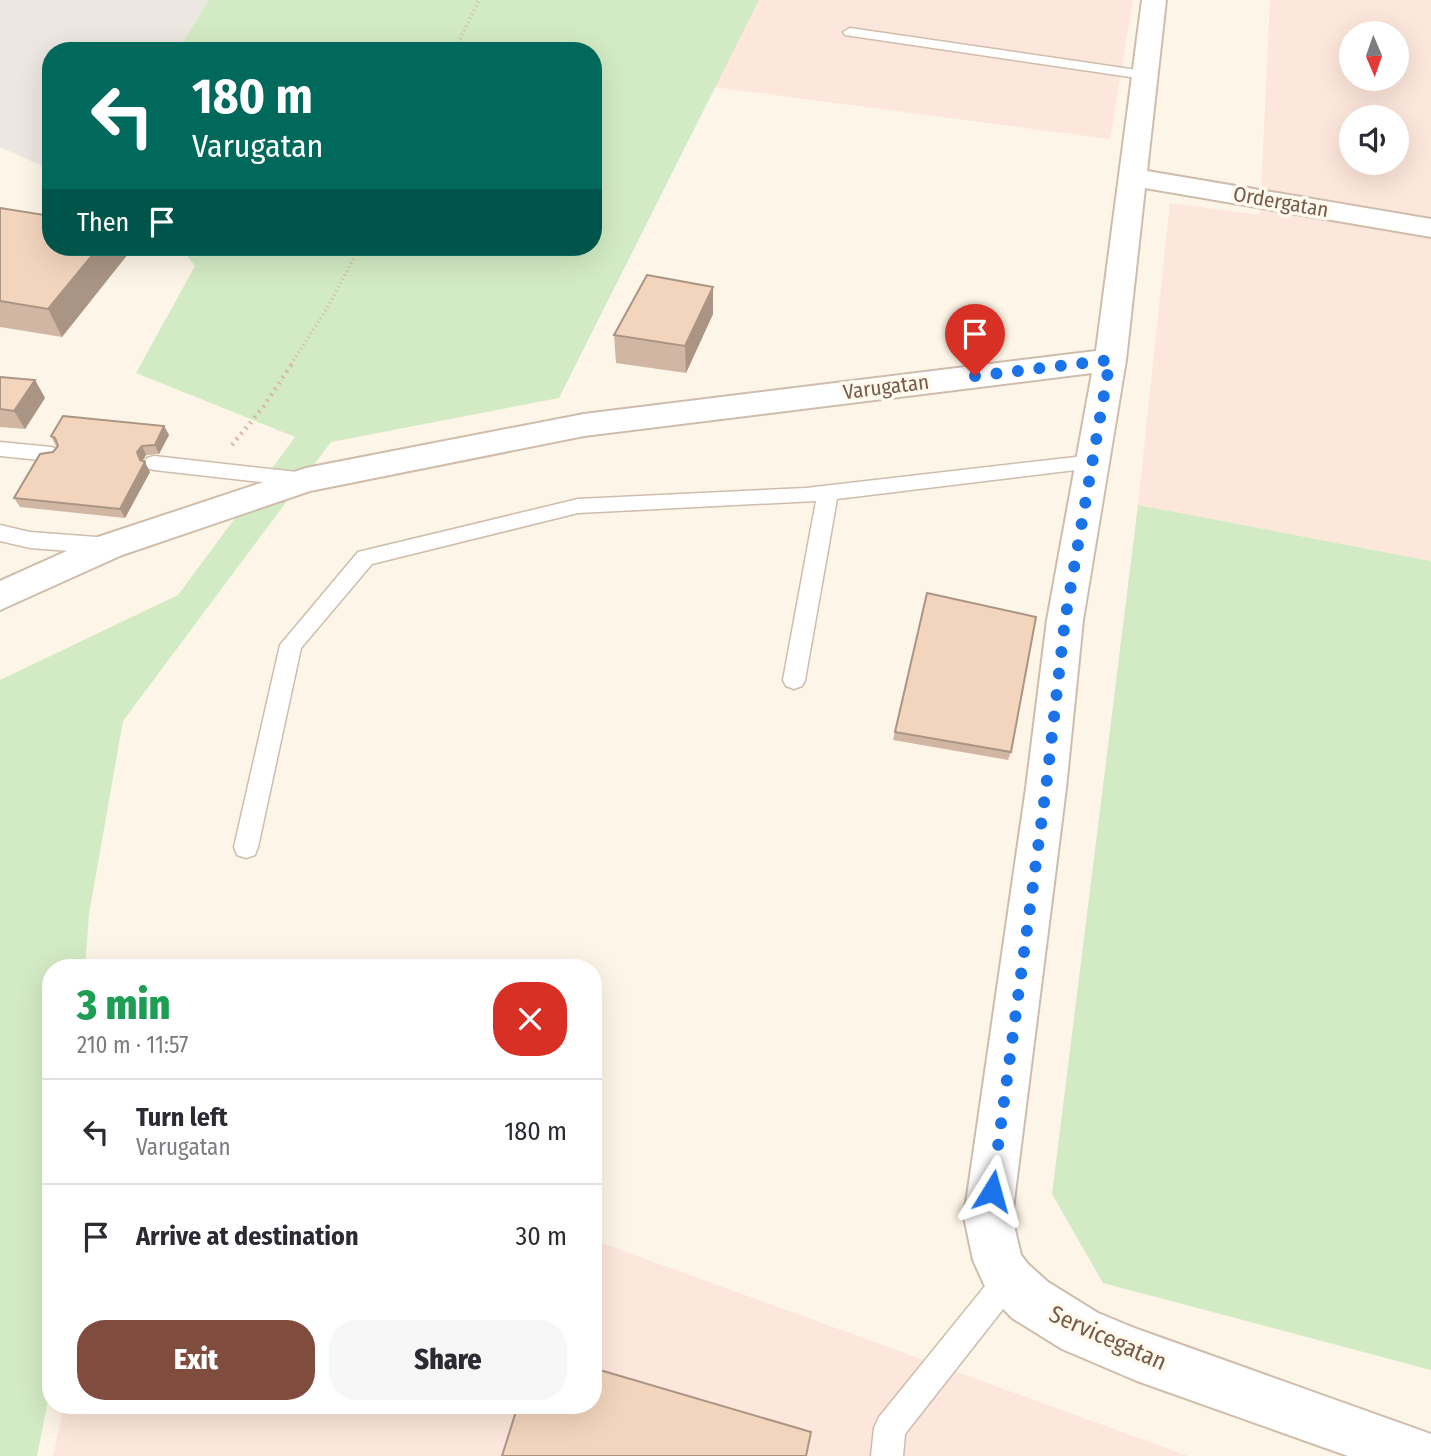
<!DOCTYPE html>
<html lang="en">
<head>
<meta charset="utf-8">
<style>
  body { margin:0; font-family:"Fira Sans Condensed",sans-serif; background:#f7f7f7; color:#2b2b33; height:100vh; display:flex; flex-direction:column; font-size:26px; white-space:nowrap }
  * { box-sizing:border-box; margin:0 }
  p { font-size:23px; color:#7c7c81 }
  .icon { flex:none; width:38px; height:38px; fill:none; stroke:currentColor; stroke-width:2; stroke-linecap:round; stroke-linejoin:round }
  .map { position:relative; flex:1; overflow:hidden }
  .details { position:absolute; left:42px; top:959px; width:560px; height:455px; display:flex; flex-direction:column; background:#fff; border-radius:28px; box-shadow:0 7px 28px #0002 }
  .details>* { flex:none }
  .guide { position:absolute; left:42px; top:42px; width:560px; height:214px; border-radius:28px; box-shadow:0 7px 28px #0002; background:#00695c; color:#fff; overflow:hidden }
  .needle { width:46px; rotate:178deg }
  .controls { position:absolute; left:1339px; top:21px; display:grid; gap:14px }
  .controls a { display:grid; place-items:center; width:70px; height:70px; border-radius:50%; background:#fff; box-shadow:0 7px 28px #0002; font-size:35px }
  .pin { position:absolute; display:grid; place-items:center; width:60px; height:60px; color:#fff; margin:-72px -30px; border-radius:50% 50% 50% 0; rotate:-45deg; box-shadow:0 0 7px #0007 }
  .pin .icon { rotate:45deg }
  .me { position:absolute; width:77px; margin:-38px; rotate:8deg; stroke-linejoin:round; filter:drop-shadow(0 0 5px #0008) }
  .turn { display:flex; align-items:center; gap:24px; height:147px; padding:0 35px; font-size:32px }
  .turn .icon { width:91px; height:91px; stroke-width:2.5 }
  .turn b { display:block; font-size:49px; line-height:60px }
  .then { display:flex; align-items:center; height:66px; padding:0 35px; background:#0003; gap:14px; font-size:26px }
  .round { display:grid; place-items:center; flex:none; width:74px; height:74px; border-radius:28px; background:#f7f7f7 }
  .head { display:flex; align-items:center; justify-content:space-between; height:119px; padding:0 35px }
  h1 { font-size:42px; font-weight:800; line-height:52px; color:#1e9e55 }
  .action { display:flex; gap:14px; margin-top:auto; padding:14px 35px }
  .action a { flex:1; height:80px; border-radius:28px; background:#804c3d; color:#fff; font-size:28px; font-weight:800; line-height:80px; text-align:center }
  .action a+a { background:#f7f7f7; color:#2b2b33 }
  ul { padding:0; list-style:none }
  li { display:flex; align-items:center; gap:21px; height:105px; padding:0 35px; border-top:2px solid #e1e1e2 }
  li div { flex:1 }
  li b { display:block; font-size:26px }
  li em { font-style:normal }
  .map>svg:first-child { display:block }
  .commercial { fill:#fde6db; fill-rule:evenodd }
  .industrial { fill:#ede7e1 }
  .green { fill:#d3ebc5 }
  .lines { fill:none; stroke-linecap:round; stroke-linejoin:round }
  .service-casing { stroke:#cfbdac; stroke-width:3 }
  .minor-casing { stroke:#cfbdac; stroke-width:4 }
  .path-far1 { stroke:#d8b8a1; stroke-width:3.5; stroke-dasharray:1 3.5; stroke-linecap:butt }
  .path { stroke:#d8b8a1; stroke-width:4.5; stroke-dasharray:2 5; stroke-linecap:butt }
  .service { fill:#fff; fill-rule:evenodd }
  .minor { fill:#fff; fill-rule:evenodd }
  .wall { fill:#d1b7a3 }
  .shaded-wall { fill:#aa9585 }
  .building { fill:#f3d5be; stroke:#aa9585; stroke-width:2 }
  .route { stroke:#1a73e8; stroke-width:12; stroke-dasharray:0 21.6 }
  .labels { text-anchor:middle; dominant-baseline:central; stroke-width:7; stroke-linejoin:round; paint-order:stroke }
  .far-street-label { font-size:21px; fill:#785c4a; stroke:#fff9ee }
  .street-label { font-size:24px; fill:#785c4a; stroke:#fff9ee }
</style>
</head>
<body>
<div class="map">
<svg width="1431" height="1456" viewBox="0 0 1431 1456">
  <rect width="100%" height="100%" fill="#fdf5e7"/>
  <g class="commercial">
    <path d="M 759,0 L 1133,0 L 1110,139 L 714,87 Z"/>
    <path d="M 1270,0 L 1431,0 L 1431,561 L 1138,505 L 1170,203 L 1260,215 ZM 1351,33 L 1396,33 L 1396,79 L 1351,79 ZM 1351,117 L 1396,117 L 1396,163 L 1351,163 Z"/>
    <path d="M 593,1240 L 1188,1456 L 53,1456 L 64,1405 L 593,1405 Z"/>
  </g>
  <path class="industrial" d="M 0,0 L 209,0 L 177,51 L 51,51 L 51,170 L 0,147 Z"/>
  <g class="green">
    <path d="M 209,0 L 759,0 L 559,398 L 331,442 L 123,721 L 89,914 L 85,968 L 51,968 L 51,1385 L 37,1456 L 0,1456 L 0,680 L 178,595 L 295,437 L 136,373 L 195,266 L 180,247 L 593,247 L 593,51 L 177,51 Z"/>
    <path d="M 1138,505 L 1431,561 L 1431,1370 L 1103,1283 L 1052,1194 Z"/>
  </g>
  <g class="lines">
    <defs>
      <g id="service">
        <path d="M 850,28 L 1144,71 L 1151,75 L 1144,79 L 845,35 L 843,32 Z"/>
        <path d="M 0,442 L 51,447 L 58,449 L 61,454 L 58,459 L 51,461 L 0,456 Z"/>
        <path d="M 1093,455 L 1100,457 L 1103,462 L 1100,467 L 837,499 L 805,680 L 802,686 L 794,689 L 786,686 L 783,680 L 816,501 L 578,513 L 372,564 L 301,648 L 258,847 L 255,855 L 246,858 L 237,855 L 234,847 L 280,645 L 358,552 L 578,499 L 806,488 Z"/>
        <path d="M 154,456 L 306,473 L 313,475 L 316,480 L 313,485 L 306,487 L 154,470 L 147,468 L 144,463 L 147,458 Z"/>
        <path d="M 0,525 L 30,532 L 110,538 L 117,541 L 120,546 L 117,551 L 110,554 L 30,548 L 0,541 Z"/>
        <path d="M 1008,1265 L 1018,1270 L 1023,1280 L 1018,1290 L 905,1434 L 903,1456 L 871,1456 L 874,1428 L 879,1417 L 998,1270 Z"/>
      </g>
      <path id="minor" d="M 1142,0 L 1166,0 L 1147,171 L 1431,219 L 1431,237 L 1145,188 L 1126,360 L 1083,620 L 1066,788 L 1012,1217 L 1021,1255 L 1028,1264 L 1048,1282 L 1098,1313 L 1137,1329 L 1431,1434 L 1431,1456 L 1348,1456 L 1137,1381 L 1062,1349 L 1012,1318 L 988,1293 L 973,1260 L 964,1217 L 1026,788 L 1047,620 L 1092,373 L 584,436 L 310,491 L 122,555 L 0,610 L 0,581 L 98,537 L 306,468 L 584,414 L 1096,351 Z"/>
    </defs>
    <use href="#service" class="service-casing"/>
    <use href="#minor" class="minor-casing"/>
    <g class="path-far1">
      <path d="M 454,51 L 479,0"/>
      <path d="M 291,364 L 326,310 L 360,247"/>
    </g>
    <path class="path" d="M 232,445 L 264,406 L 293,362"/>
    <use href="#service" class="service"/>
    <use href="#minor" class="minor"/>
  </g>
  <g class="wall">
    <path d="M 0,208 L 51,247 L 125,247 L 128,254 L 62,337 L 0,327 Z"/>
    <path d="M 713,287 L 713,314 L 686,373 L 616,363 L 614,335 Z"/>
    <path d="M 0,377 L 35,380 L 45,398 L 25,429 L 0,427 Z"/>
    <path d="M 164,426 L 169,435 L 159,454 L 146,455 L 142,461 L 150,472 L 125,518 L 20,507 L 14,498 L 58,446 L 56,446 L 51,436 Z"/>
    <path d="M 927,593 L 1011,752 L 1008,760 L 893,740 Z"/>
  </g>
  <g class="shaded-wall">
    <path d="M 99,247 L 125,247 L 128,254 L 62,337 L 48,309 Z"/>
    <path d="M 713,287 L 713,314 L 686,373 L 685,346 Z"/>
    <path d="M 35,380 L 45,398 L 25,429 L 14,411 Z"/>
    <path d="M 164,426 L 169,435 L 159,454 L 155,445 Z"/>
    <path d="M 142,446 L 146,455 L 142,462 L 145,462 L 150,472 L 125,518 L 120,509 L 137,452 Z"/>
  </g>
  <g class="building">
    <path d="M 0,208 L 51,216 L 51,247 L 99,247 L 48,309 L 0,301 Z"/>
    <path d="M 647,275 L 713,287 L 685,346 L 614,335 Z"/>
    <path d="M 0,377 L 35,380 L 14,411 L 0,409 Z"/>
    <path d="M 63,416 L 164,426 L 155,445 L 142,446 L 137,452 L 140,460 L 145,462 L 120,509 L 14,498 L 40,454 L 53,452 L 58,446 L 55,438 L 51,436 Z"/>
    <path d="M 927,593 L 1036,617 L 1011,752 L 895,732 Z"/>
    <path d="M 593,1368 L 811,1432 L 806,1456 L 502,1456 L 518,1405 L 593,1405 Z"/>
  </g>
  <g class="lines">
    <path class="route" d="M 975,376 L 1110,360 L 1065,620 L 1046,788 L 992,1191"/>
  </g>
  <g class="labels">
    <g class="far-street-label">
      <text transform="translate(1281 202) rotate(10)">Ordergatan</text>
      <text transform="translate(886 387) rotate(-7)">Varugatan</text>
    </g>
    <g class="street-label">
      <text transform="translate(1108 1338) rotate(24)">Servicegatan</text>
    </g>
  </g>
</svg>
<div class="controls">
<a><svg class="needle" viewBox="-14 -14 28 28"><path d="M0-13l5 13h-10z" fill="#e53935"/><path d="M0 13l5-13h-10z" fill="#7c7c81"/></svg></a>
<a><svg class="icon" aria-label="sound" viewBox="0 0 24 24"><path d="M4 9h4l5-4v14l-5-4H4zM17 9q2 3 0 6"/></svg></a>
</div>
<div class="pin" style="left:975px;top:376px;background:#d93025"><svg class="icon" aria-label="arrive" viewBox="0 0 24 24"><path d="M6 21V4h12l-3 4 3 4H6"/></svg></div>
<svg class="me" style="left:992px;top:1191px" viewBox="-20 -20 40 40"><path d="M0-17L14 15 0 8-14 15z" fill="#1a73e8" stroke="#fff" stroke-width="4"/></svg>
<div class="guide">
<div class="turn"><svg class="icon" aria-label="left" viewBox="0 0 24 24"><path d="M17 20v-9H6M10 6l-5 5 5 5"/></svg><div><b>180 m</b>Varugatan</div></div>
<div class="then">Then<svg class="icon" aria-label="arrive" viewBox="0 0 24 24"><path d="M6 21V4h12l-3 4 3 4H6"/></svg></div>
</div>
<section class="details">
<div class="head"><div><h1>3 min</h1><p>210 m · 11:57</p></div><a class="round" style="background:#d93025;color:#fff"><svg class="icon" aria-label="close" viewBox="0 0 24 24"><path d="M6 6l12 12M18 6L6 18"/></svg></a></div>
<ul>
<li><svg class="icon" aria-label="left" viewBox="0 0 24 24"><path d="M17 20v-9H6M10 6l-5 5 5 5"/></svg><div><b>Turn left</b><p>Varugatan</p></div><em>180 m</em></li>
<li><svg class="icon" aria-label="arrive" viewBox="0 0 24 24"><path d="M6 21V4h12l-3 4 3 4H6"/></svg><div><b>Arrive at destination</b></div><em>30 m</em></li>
</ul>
<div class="action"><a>Exit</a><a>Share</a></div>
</section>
</div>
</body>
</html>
